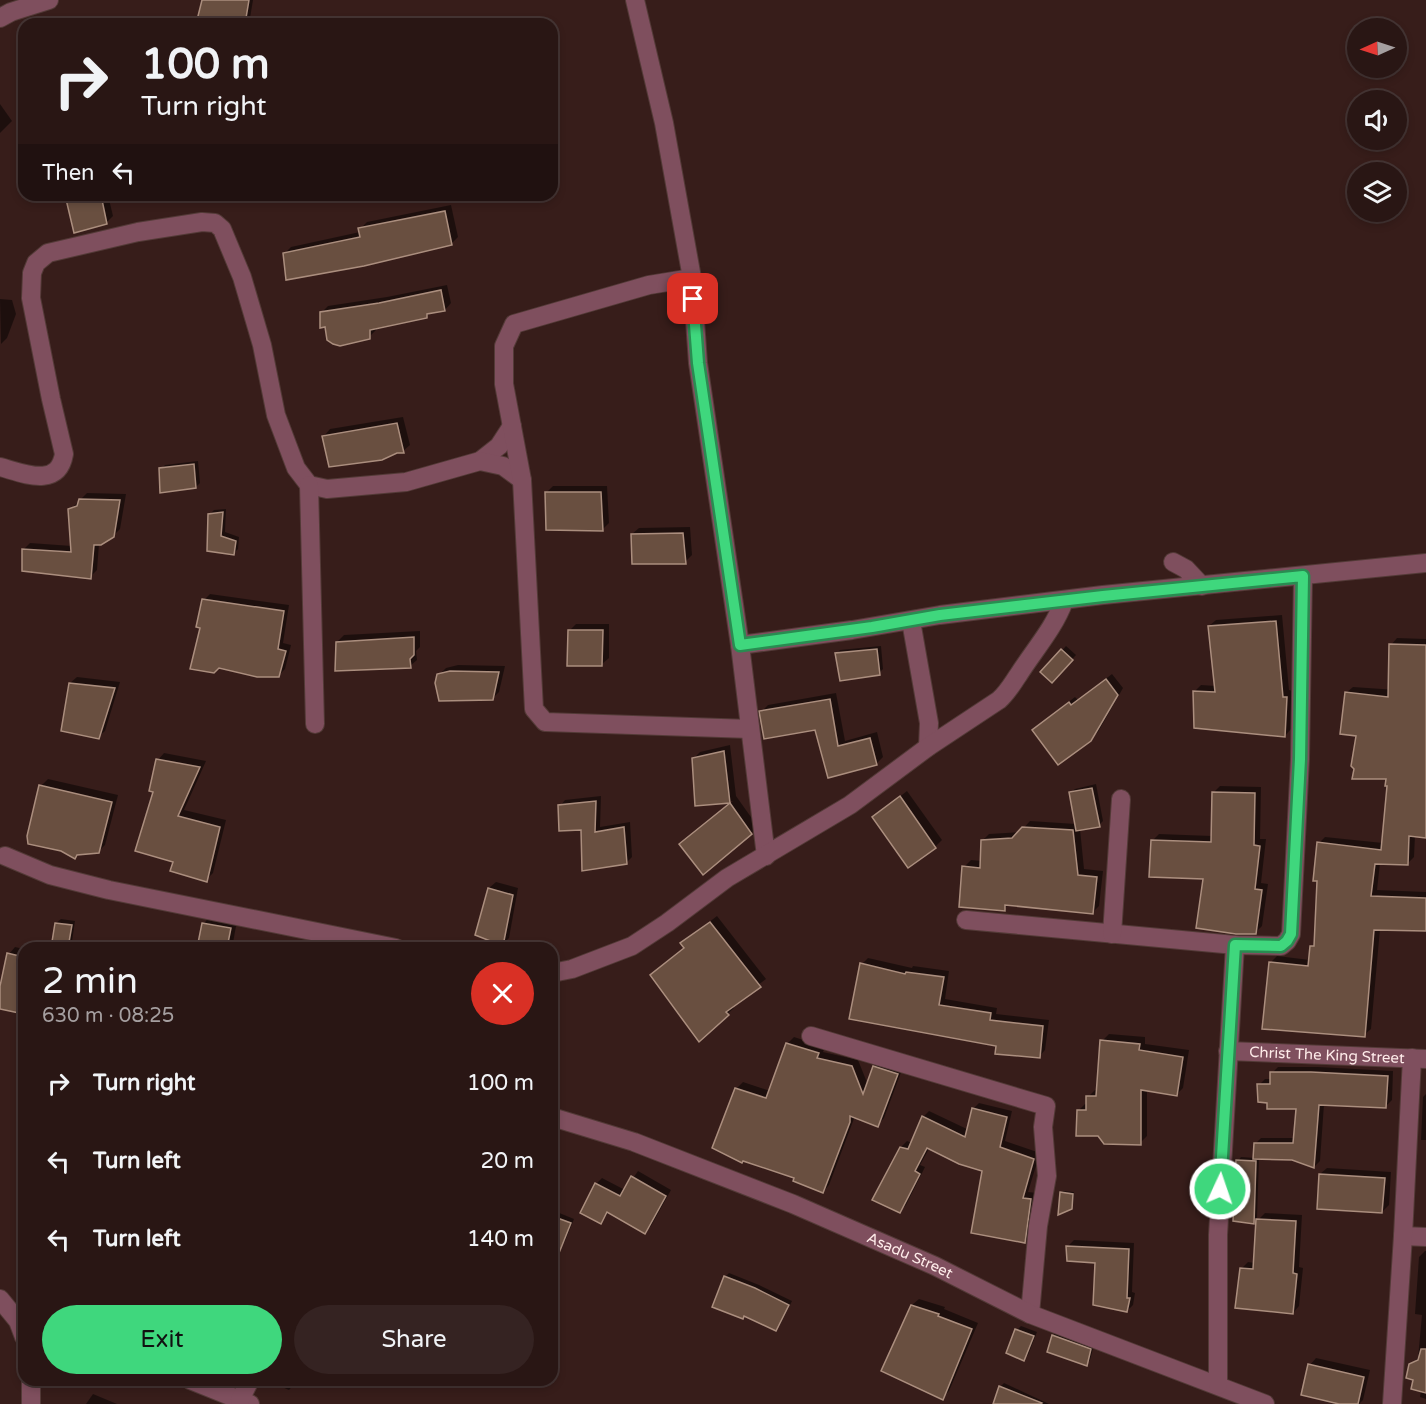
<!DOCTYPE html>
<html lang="en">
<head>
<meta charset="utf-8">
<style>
  body { margin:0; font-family:"Varela Round",sans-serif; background:#352322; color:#f1f3f6; height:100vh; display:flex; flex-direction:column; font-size:22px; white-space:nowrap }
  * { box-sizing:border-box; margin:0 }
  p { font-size:20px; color:#a59fa0 }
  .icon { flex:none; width:33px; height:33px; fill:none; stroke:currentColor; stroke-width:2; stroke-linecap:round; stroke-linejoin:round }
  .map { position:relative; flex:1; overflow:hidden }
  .side { position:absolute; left:18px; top:942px; width:540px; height:444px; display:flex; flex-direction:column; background:#291614; border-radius:18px; box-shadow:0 3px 9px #0003,0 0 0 2px #453534 }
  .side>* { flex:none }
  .guide { position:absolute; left:18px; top:18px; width:540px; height:183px; border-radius:18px; box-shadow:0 3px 9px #0003,0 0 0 2px #453534; background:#291614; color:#f1f3f6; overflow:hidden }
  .needle { width:39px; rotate:267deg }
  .buttons { position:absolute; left:1347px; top:18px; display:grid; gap:12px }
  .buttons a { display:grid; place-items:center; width:60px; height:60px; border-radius:50%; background:#291614; box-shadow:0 3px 9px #0003,0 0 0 2px #453534; font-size:30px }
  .pin { position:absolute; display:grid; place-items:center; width:51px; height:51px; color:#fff; margin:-26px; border-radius:12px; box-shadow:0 3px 9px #0006 }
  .me { position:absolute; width:66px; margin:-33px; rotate:3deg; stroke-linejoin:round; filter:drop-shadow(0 0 4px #0008) }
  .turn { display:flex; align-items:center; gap:21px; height:126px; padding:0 24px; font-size:27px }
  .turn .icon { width:78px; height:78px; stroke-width:2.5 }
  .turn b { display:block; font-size:42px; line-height:51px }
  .then { display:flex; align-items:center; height:57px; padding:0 24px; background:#0003; gap:12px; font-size:22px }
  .round { display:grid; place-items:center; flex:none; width:63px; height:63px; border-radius:32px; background:#352322 }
  .headline { display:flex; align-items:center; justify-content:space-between; height:102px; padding:0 24px }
  h1 { font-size:36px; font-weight:600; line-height:45px }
  .action { display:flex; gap:12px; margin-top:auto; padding:12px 24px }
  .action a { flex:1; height:69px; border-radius:36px; background:#3fd77d; color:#111; font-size:24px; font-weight:600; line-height:69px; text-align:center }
  .action a+a { background:#352322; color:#f1f3f6 }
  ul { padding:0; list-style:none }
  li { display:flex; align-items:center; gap:18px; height:78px; padding:0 24px }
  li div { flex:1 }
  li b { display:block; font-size:22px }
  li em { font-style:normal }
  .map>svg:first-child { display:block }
  .shadow { fill:#0007 }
  .building { fill:#694f40; stroke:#ab8e7e; stroke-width:1.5 }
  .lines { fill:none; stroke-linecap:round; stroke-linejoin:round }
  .street-casing { stroke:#533a37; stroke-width:20 }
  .street { stroke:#7f4f5e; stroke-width:18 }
  .route-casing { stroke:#298c51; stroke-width:15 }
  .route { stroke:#3fd77d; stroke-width:10 }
  .labels { text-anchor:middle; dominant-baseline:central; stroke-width:6; stroke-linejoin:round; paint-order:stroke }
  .street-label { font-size:15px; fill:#ffecea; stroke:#160b09 }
</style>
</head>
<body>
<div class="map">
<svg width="1426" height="1404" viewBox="0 0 1426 1404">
  <rect width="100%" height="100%" fill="#371d1a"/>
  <g class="shadow">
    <path d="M 204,0 L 253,0 L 249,24 L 198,24 Z"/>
    <path d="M 0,104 L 12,121 L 0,133 Z"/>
    <path d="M 66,195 L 108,195 L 113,216 L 106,223 Z"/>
    <path d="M 451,205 L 458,237 L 451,244 L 284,254 L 291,247 L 360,232 L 360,229 L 367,222 Z"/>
    <path d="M 447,285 L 451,303 L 445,310 L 431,312 L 426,317 L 376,327 L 376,330 L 369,337 L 321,313 L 328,306 L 387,297 Z"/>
    <path d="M 0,299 L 12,300 L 16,314 L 7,338 L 1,344 Z"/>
    <path d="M 403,417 L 410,445 L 403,451 L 324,436 L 330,429 Z"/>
    <path d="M 198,461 L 200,483 L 196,487 L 161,469 L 165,465 Z"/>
    <path d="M 553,486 L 607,486 L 609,523 L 603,529 L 546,493 Z"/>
    <path d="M 87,493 L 126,494 L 120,529 L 113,536 L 99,544 L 97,570 L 90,577 L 23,550 L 30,543 L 72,546 L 70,510 Z"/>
    <path d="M 226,509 L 225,532 L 239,537 L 238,549 L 234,553 L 208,550 L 210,514 L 214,510 Z"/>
    <path d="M 690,527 L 692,555 L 685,562 L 632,534 L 639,528 Z"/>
    <path d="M 210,594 L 289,605 L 283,643 L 291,645 L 285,669 L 279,675 L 202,627 L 204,600 Z"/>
    <path d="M 1282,615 L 1289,690 L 1293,691 L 1291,729 L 1285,736 L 1194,692 L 1201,685 L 1216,686 L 1209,626 L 1216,620 Z"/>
    <path d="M 576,624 L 609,624 L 609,658 L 602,664 L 569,631 Z"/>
    <path d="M 420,631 L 420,647 L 416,651 L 417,660 L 410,666 L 337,642 L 344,635 Z"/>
    <path d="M 1397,638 L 1426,639 L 1426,673 L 1391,645 Z"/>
    <path d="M 881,646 L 883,669 L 879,673 L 836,654 L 840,650 Z"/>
    <path d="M 1066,646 L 1076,655 L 1052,681 L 1043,672 Z"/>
    <path d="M 458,665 L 505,666 L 499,692 L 492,699 L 439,675 L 446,668 Z"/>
    <path d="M 1112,674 L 1123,688 L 1098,732 L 1091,738 L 1040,724 L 1075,697 L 1078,700 Z"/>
    <path d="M 77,677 L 120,682 L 105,731 L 98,737 L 70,683 Z"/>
    <path d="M 1353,687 L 1426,692 L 1426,836 L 1415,835 L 1414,857 L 1408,863 L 1380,863 L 1377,890 L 1426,892 L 1426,930 L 1380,929 L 1371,1029 L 1364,1035 L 1270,963 L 1277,956 L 1310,960 L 1312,946 L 1316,942 L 1319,843 L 1325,837 L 1383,843 L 1389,785 L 1387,778 L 1357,735 L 1346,693 Z"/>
    <path d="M 836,693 L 845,741 L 877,732 L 883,757 L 877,763 L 829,776 L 816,728 L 761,712 L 768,705 Z"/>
    <path d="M 730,745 L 736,796 L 758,827 L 751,833 L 688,837 L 733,801 L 696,805 L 693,759 L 700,752 Z"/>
    <path d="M 164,753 L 206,761 L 184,810 L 226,820 L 213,873 L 206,880 L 175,861 L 155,791 L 158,760 Z"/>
    <path d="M 48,779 L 118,795 L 105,845 L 99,851 L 79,853 L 41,786 Z"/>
    <path d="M 1096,784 L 1103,821 L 1099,825 L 1080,829 L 1084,869 L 1103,871 L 1099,906 L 1092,913 L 1009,904 L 1004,909 L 964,867 L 971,860 L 982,861 L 983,840 L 989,834 L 1020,832 L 1030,821 L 1076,824 L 1070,793 L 1075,789 Z"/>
    <path d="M 1220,786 L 1261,787 L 1260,839 L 1266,839 L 1261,883 L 1268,884 L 1262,926 L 1255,933 L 1205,877 L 1152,841 L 1159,834 L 1212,836 L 1213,793 Z"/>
    <path d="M 907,791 L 942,840 L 935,847 L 874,817 Z"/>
    <path d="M 601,796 L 600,827 L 630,822 L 632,857 L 626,863 L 583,828 L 560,806 L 565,800 Z"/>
    <path d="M 496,882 L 518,888 L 509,938 L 503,944 L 489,888 Z"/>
    <path d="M 717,916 L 766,979 L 732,1005 L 734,1008 L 699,1040 L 685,947 L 682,943 Z"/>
    <path d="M 210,917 L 237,921 L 232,948 L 198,948 L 203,924 Z"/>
    <path d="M 61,919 L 75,921 L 71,948 L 52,948 L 56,923 Z"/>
    <path d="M 15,947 L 24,949 L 24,1013 L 0,1007 L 0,993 L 9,954 Z"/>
    <path d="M 868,958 L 912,968 L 913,966 L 949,971 L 945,999 L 997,1008 L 996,1014 L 1049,1020 L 1045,1050 L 1039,1057 L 998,1045 L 862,964 Z"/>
    <path d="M 1109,1034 L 1145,1037 L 1145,1044 L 1189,1050 L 1183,1088 L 1177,1094 L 1147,1090 L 1147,1136 L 1140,1143 L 1078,1111 L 1085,1104 L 1088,1104 L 1088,1097 L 1095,1090 L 1098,1090 L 1102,1041 Z"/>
    <path d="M 794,1037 L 825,1047 L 823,1052 L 858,1060 L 868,1085 L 875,1067 L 881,1060 L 903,1067 L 884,1118 L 878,1125 L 855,1116 L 829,1185 L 823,1192 L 796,1178 L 736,1089 L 743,1082 L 770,1091 L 787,1044 Z"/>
    <path d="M 1278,1067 L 1318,1067 L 1393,1071 L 1392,1100 L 1386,1106 L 1324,1104 L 1320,1161 L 1314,1167 L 1292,1158 L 1259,1158 L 1257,1218 L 1253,1222 L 1238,1161 L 1241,1157 L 1255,1158 L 1255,1144 L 1261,1138 L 1295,1138 L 1298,1107 L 1269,1101 L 1259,1085 L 1265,1079 L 1272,1079 L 1272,1073 Z"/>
    <path d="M 1426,1094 L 1426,1140 L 1421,1140 L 1423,1097 Z"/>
    <path d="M 979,1103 L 1012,1111 L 1005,1141 L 1040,1153 L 1028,1192 L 1037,1193 L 1031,1235 L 1025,1241 L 984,1170 L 930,1147 L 920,1165 L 925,1167 L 906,1205 L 900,1211 L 901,1147 L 907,1141 L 912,1143 L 923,1117 L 929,1111 L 969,1130 L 973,1109 Z"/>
    <path d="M 1327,1168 L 1391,1172 L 1389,1205 L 1382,1212 L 1320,1174 Z"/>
    <path d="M 638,1171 L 671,1190 L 651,1226 L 645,1232 L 609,1212 L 601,1222 L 596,1184 L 602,1178 L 625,1190 Z"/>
    <path d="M 1063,1191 L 1074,1192 L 1073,1206 L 1071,1208 L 1061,1193 Z"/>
    <path d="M 552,1210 L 574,1219 L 565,1241 L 561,1245 L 552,1242 Z"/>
    <path d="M 1265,1213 L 1302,1215 L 1299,1267 L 1303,1268 L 1299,1306 L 1293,1313 L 1241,1269 L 1248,1262 L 1255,1263 L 1258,1220 Z"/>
    <path d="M 1074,1240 L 1134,1243 L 1132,1292 L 1135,1293 L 1133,1305 L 1127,1311 L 1096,1261 L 1068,1246 Z"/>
    <path d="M 1425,1251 L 1426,1251 L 1426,1399 L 1420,1397 L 1421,1390 L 1415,1379 L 1411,1364 L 1418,1358 L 1422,1315 L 1415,1314 L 1419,1257 Z"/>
    <path d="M 729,1273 L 759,1285 L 792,1301 L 780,1325 L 776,1330 L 725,1277 Z"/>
    <path d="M 919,1299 L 945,1307 L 944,1309 L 978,1323 L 949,1391 L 942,1398 L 912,1305 Z"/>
    <path d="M 1021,1326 L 1037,1332 L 1028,1355 L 1023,1359 L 1017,1330 Z"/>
    <path d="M 1057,1332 L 1094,1345 L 1090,1360 L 1086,1364 L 1053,1336 Z"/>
    <path d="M 1316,1358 L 1370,1370 L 1363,1400 L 1359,1404 L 1345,1404 L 1310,1365 Z"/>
    <path d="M 277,1380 L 315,1380 L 309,1386 L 297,1381 L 289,1390 L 275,1384 Z"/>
    <path d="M 1004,1383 L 1049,1404 L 994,1404 L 1000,1387 Z"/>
    <path d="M 93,1394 L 117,1404 L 86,1404 Z"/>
  </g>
  <g class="building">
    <path d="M 202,0 L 249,0 L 245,24 L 196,24 Z"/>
    <path d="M 65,195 L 101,195 L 107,224 L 74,233 Z"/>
    <path d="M 445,211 L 452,245 L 364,266 L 286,280 L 283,253 L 360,237 L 358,228 Z"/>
    <path d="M 441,290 L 445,311 L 427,314 L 427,318 L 370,330 L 370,339 L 340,346 L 333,344 L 327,340 L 325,327 L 320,328 L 320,312 L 379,303 Z"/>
    <path d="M 397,423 L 404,453 L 397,453 L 382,460 L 329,467 L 322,436 Z"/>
    <path d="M 194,464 L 196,488 L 160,493 L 159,468 Z"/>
    <path d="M 545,492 L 601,492 L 603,531 L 546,530 Z"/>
    <path d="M 79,499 L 120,500 L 114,537 L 101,545 L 94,545 L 91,579 L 22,571 L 22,549 L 71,552 L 68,509 L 77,506 Z"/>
    <path d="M 223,512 L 221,536 L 236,541 L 234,555 L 207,551 L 208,514 Z"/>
    <path d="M 683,533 L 686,564 L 632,564 L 631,534 Z"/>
    <path d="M 202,599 L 284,611 L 278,649 L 286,651 L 279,677 L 257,677 L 219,668 L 214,673 L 190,669 L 200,628 L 196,627 Z"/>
    <path d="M 1276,621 L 1283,697 L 1287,697 L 1285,737 L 1194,728 L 1193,691 L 1215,692 L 1208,626 Z"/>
    <path d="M 568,630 L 603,630 L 602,666 L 567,666 Z"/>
    <path d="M 414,637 L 414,655 L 410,659 L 411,668 L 335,671 L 336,642 Z"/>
    <path d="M 1389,644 L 1426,645 L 1426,838 L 1409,836 L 1408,865 L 1375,864 L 1371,896 L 1426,898 L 1426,931 L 1374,930 L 1365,1037 L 1262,1029 L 1269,962 L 1308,966 L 1310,946 L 1314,946 L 1317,881 L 1313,881 L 1317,842 L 1381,850 L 1387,786 L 1385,786 L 1386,779 L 1352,779 L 1354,769 L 1351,766 L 1356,736 L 1340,734 L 1345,692 L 1388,697 Z"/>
    <path d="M 877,649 L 880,675 L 840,681 L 835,653 Z"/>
    <path d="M 1061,649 L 1073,660 L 1052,683 L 1040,672 Z"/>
    <path d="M 450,671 L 499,672 L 493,700 L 439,701 L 435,683 L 437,674 Z"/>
    <path d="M 1106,679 L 1118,695 L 1091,741 L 1058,765 L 1032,730 L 1069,702 L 1071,705 Z"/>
    <path d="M 69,683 L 115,688 L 99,739 L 61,731 Z"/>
    <path d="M 830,699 L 838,746 L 870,738 L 877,765 L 828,778 L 815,730 L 764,739 L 759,711 Z"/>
    <path d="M 724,751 L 730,803 L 695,806 L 692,758 Z"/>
    <path d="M 156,759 L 200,767 L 178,816 L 220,827 L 207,882 L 170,871 L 173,862 L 135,851 L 153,792 L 149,791 Z"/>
    <path d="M 39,785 L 112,802 L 99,853 L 77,855 L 75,859 L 61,851 L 28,844 L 27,836 Z"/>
    <path d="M 1092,788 L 1100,827 L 1076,831 L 1069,792 Z"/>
    <path d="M 1212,792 L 1255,793 L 1254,845 L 1260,846 L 1255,889 L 1262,890 L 1256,934 L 1236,934 L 1196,928 L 1203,879 L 1149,877 L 1151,840 L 1211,842 Z"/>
    <path d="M 900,796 L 936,848 L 908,868 L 872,817 Z"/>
    <path d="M 596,801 L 595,832 L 624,827 L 627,864 L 582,871 L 581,830 L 559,831 L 558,805 Z"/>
    <path d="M 730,803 L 752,834 L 703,875 L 679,844 Z"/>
    <path d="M 1022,827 L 1073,830 L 1078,875 L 1097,877 L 1093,914 L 1005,905 L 1005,911 L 959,907 L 962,866 L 980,868 L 981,840 L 1012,838 Z"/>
    <path d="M 488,888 L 513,895 L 503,946 L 475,935 Z"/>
    <path d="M 710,922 L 761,987 L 726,1012 L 729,1015 L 699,1042 L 650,975 L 684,948 L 680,943 Z"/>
    <path d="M 55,923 L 72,925 L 68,948 L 51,948 Z"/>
    <path d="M 202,923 L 231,928 L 227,948 L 197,948 Z"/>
    <path d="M 7,953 L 24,957 L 24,1014 L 0,1009 L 0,986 Z"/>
    <path d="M 860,963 L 905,974 L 906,972 L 944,977 L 939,1005 L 991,1013 L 990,1020 L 1043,1026 L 1040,1058 L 995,1054 L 996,1046 L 849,1019 Z"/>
    <path d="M 1100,1040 L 1140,1044 L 1139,1050 L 1183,1057 L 1177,1096 L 1141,1090 L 1141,1145 L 1104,1144 L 1098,1136 L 1076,1136 L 1077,1110 L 1086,1110 L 1086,1096 L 1096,1096 Z"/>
    <path d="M 786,1043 L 819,1053 L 817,1058 L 852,1066 L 863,1094 L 873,1066 L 898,1074 L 878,1127 L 850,1116 L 850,1122 L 823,1193 L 793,1181 L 794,1178 L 743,1161 L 742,1163 L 712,1148 L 735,1088 L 766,1098 Z"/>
    <path d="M 1270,1072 L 1311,1072 L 1388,1076 L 1386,1108 L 1319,1105 L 1314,1168 L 1292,1160 L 1253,1159 L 1254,1143 L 1293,1143 L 1296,1109 L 1267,1109 L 1267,1103 L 1258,1102 L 1257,1084 L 1270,1084 Z"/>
    <path d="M 972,1108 L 1007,1117 L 1000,1147 L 1034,1159 L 1023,1198 L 1031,1199 L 1025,1243 L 971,1233 L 982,1171 L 959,1164 L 927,1148 L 915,1171 L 920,1174 L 900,1213 L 872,1200 L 900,1147 L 908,1149 L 922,1116 L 965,1137 Z"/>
    <path d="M 1236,1160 L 1256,1161 L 1254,1224 L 1233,1221 Z"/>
    <path d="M 1319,1174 L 1385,1178 L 1382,1213 L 1317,1209 Z"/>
    <path d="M 631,1176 L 666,1196 L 645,1234 L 607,1212 L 601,1224 L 580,1213 L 595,1183 L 620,1196 Z"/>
    <path d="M 1060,1192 L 1073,1194 L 1072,1209 L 1058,1215 Z"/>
    <path d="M 552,1216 L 571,1223 L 553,1268 L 552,1268 Z"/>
    <path d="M 1256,1219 L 1296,1221 L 1293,1273 L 1297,1274 L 1293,1314 L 1235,1308 L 1240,1268 L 1253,1269 Z"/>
    <path d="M 1066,1246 L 1129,1249 L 1127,1298 L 1130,1298 L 1127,1312 L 1093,1305 L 1095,1263 L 1067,1261 Z"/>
    <path d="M 724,1276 L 755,1288 L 789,1305 L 776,1331 L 744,1316 L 743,1319 L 712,1307 Z"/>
    <path d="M 911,1305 L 939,1314 L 938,1316 L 972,1329 L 943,1400 L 881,1371 Z"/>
    <path d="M 1015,1329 L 1034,1336 L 1024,1361 L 1006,1353 Z"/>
    <path d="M 1052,1335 L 1091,1349 L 1087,1366 L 1047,1352 Z"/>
    <path d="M 1421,1349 L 1426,1349 L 1426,1393 L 1411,1389 L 1413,1380 L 1406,1378 L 1409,1364 L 1418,1360 Z"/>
    <path d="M 1308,1364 L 1364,1377 L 1358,1404 L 1339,1404 L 1301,1395 Z"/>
    <path d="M 999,1386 L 1042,1403 L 1041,1404 L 993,1404 Z"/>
  </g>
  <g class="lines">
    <defs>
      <g id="street">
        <path d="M 635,0 L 664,123 L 692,278"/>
        <path d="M 0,18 L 11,12 L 49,0"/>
        <path d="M 480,461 L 499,446 L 512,426"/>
        <path d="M 0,467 C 23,473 58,489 64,454 L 51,399 L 31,298 L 32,273 L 36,263 L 48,253 L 138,232 L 202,222 L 215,223 L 222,229 L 242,277 L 262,345 L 276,415 L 296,468 L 309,485 L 327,489 L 406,482 L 480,461 L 503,466 L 522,480"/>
        <path d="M 309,485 L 315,724"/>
        <path d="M 1173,562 L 1186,569 L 1202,586"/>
        <path d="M 911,621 L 929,723 L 928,747"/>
        <path d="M 740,645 L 852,630 L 940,615 L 1103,595 L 1426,563"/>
        <path d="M 750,729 L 545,722 L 534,709 L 522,480 L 504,384 L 504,346 L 514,324 L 649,285 L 692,278 L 698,363 L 740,645 L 766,856"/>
        <path d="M 5,856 L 50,875 L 109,890 L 396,948"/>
        <path d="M 966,920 L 1235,945 L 1281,946 L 1287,941 L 1291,934 L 1300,759 L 1303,576"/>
        <path d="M 1112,934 L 1121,799"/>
        <path d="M 552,973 L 572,969 L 632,946 L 667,923 L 727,878 L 850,805 L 928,747 L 999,700 C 1008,692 1012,684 1019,674 C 1035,649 1054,628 1064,601"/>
        <path d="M 811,1036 L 1046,1106 L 1043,1127 L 1047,1176 L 1038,1226 L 1030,1314"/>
        <path id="s1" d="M 1228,1051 L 1426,1059"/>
        <path id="s2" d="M 552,1117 L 634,1142 L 793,1204 L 935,1266 L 1030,1314 L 1265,1404"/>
        <path d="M 1403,1236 L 1426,1237"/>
        <path d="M 0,1299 L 18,1321 L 24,1337"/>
        <path d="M 31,1380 L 31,1404"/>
        <path d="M 190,1380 L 250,1404"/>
        <path d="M 1218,1385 L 1218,1235 L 1235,945"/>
        <path d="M 240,1400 L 250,1380"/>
        <path d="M 1392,1404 L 1403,1236 L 1412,1058"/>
      </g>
    </defs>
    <use href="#street" class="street-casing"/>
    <use href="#street" class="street"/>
  </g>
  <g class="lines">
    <defs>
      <path id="route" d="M 693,299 L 698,363 L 740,645 L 872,627 L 940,615 L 1103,596 L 1303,576 L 1300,759 L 1291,934 L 1287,941 L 1281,946 L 1235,945 L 1220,1189"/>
    </defs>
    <use href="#route" class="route-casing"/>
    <use href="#route" class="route"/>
  </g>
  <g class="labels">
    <g class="street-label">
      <text stroke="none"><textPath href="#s1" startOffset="99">Christ The King Street</textPath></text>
      <text stroke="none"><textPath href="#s2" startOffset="384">Asadu Street</textPath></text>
    </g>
  </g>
</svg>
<div class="buttons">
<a><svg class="needle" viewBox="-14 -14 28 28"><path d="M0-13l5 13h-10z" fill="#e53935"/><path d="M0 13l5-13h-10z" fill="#a59fa0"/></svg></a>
<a><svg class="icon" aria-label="sound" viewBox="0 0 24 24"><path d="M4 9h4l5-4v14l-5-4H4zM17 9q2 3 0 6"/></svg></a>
<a><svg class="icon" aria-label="layers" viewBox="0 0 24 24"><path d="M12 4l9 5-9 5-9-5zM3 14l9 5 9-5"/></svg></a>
</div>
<div class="pin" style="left:693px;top:299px;background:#d93025"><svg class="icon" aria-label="arrive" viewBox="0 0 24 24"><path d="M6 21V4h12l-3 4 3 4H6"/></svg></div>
<svg class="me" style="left:1220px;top:1189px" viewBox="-20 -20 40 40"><circle r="17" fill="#3fd77d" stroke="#fff" stroke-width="3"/><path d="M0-11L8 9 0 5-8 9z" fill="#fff"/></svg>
<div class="guide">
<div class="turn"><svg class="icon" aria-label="right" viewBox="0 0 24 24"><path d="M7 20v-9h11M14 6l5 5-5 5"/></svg><div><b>100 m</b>Turn right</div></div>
<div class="then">Then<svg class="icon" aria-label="left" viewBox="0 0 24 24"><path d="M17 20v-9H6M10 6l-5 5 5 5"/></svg></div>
</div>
<section class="side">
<div class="headline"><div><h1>2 min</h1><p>630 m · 08:25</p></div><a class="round" style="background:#d93025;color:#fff"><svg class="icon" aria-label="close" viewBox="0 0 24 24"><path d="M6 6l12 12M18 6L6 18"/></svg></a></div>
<ul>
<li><svg class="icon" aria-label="right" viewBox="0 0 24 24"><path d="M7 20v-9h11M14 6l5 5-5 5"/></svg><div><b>Turn right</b></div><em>100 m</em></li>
<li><svg class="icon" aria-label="left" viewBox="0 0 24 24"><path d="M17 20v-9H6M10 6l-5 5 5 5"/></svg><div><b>Turn left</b></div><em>20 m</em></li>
<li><svg class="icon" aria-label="left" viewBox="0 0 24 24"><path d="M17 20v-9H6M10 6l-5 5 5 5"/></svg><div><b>Turn left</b></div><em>140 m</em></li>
</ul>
<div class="action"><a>Exit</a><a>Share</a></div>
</section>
</div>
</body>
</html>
